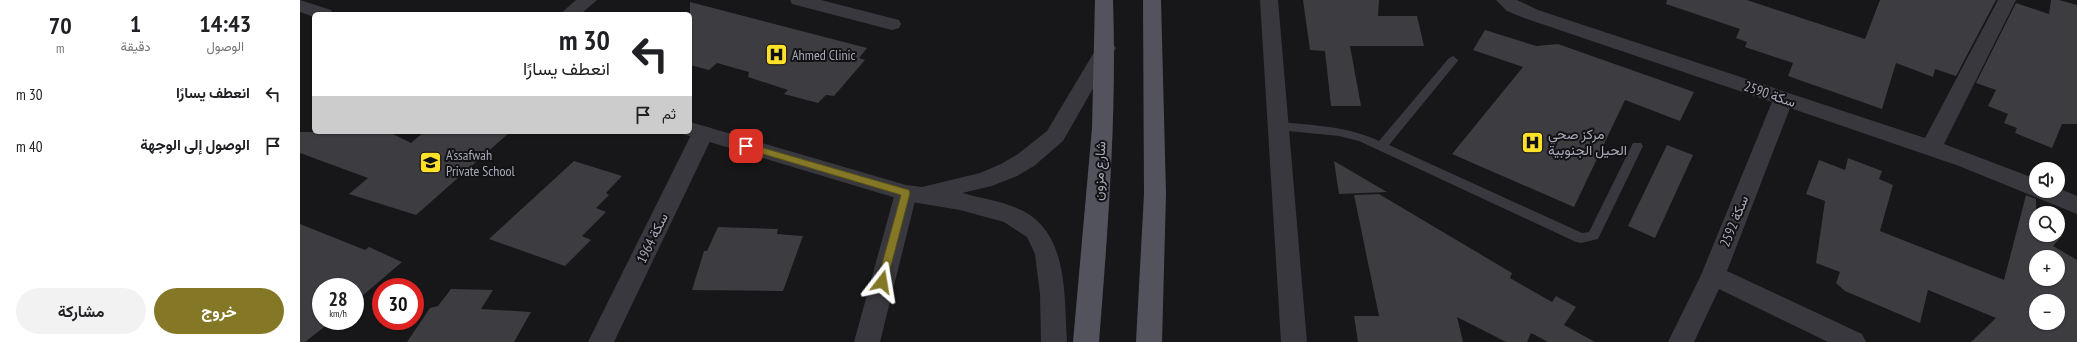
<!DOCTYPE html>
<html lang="ar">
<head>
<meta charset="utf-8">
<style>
  body { margin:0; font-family:"PT Sans Narrow",Vazirmatn,sans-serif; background:#f2f2f2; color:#202124; direction:rtl; height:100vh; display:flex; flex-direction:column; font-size:15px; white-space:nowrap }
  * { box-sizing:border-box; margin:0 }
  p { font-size:13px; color:#757577 }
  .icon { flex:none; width:22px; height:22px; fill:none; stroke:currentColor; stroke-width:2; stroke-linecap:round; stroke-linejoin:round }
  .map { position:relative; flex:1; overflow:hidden; direction:ltr }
  .panel { display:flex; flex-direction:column; background:#fff; width:300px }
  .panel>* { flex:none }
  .hud { position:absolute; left:12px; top:12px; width:380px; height:122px; border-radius:6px; box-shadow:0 1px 3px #0004; direction:rtl; background:#fff; color:#202124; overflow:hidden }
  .fabs { position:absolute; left:1729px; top:162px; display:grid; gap:8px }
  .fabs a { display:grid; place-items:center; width:36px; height:36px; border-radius:50%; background:#fff; box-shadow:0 1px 3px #0004; font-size:20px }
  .speed { position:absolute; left:12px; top:278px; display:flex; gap:8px; font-size:20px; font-weight:700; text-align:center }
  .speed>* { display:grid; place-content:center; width:52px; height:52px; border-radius:50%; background:#fff; box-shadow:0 1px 3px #0004; line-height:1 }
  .speed small { font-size:10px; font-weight:400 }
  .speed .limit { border:6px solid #d22; background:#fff; color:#111 }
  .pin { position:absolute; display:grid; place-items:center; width:34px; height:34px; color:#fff; margin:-17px; border-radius:8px; box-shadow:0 2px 6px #0006 }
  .me { position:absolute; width:44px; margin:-22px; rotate:14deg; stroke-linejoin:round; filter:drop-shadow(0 0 3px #0008) }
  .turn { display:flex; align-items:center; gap:14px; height:84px; padding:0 16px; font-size:18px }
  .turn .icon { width:52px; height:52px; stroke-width:2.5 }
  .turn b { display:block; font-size:28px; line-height:34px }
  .then { display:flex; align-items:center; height:38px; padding:0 16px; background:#0003; gap:8px; font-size:15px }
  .eta { display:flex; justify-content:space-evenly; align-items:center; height:68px; text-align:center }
  .eta b { font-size:24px; font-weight:700; line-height:28px }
  .cta { display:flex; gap:8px; margin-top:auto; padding:8px 16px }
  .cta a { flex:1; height:46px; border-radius:24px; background:#847827; color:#fff; font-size:16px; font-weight:700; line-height:46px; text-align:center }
  .cta a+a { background:#f2f2f2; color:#202124 }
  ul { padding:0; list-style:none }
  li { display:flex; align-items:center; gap:12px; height:52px; padding:0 16px }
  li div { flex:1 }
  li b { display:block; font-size:15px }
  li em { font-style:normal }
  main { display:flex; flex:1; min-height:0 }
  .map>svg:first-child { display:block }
  .building { fill:#3c3c41; fill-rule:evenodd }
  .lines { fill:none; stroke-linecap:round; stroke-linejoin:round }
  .service { fill:#38383e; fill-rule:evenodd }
  .minor { fill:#38383e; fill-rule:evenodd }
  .tertiary { fill:#38383e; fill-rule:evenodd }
  .primary { fill:#53535e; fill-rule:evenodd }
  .route { fill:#847827; stroke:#564e19 }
  .labels { text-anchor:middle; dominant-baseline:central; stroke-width:4; stroke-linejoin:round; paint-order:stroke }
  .poi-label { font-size:14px; fill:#a8aaba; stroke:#121214; text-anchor:start }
  .street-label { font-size:14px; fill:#a8aaba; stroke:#121214 }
</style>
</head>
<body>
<main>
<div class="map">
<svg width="1777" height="342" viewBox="0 0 1777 342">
  <rect width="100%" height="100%" fill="#171719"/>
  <g class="building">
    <path d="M 1003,0 L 1079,0 L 1078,16 L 1117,16 L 1124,46 L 1050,46 L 1061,106 L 1031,106 L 1025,51 L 1010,50 Z"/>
    <path d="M 1367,0 L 1447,0 L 1565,39 L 1580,0 L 1696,0 L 1656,76 L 1635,69 L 1633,77 L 1596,63 L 1582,109 L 1488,76 L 1493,63 L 1445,47 L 1447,42 L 1436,38 L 1440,29 L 1366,4 Z"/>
    <path d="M 1751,0 L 1759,0 L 1777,5 L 1777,124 L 1762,124 L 1752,148 L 1715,133 L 1717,128 L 1704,123 L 1708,114 L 1688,106 L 1696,90 L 1676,83 L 1716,3 L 1749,14 Z"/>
    <path d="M 390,2 L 567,48 L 559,58 L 565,60 L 534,96 L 526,95 L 518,103 L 484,94 L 488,90 L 448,77 L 449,72 L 417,63 L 409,70 L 390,65 Z"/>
    <path d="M 1185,30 L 1236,46 L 1258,44 L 1394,92 L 1380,121 L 1325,100 L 1274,207 L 1152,154 L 1223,67 L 1173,50 Z"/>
    <path d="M 0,132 L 89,132 L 111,143 L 124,132 L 210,132 L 116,215 L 49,194 L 68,178 L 0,153 Z"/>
    <path d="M 1367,145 L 1393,155 L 1355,238 L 1328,226 Z"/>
    <path d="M 1548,158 L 1582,171 L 1579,179 L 1593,185 L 1580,231 L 1704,280 L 1726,195 L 1736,199 L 1736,235 L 1763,235 L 1753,246 L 1777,260 L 1777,342 L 1671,342 L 1696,318 L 1628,290 L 1620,323 L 1545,291 L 1536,283 L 1540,272 L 1516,263 L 1525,201 L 1506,194 L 1519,160 L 1545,170 ZM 1736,257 L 1758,257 L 1758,279 L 1736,279 ZM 1736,301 L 1758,301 L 1758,323 L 1736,323 Z"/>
    <path d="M 274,161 L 322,176 L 306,193 L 309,195 L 296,208 L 306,212 L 282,236 L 291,240 L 265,266 L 189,239 Z"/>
    <path d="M 1034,161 L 1087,192 L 1039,194 Z"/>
    <path d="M 1079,194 L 1212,273 L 1210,278 L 1252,302 L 1256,296 L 1276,307 L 1264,325 L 1295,342 L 1248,342 L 1231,333 L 1227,342 L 1206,342 L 1157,317 L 1163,342 L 1058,342 L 1054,316 L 1079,316 L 1054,195 Z"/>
    <path d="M 0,224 L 65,250 L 69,247 L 102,262 L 55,302 L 55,287 L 21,287 L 21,321 L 32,321 L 5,342 L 0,342 Z"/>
    <path d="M 418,227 L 478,229 L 477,234 L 503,236 L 483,291 L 392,290 L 404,251 L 407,251 Z"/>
    <path d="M 151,289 L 193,290 L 181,309 L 231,312 L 214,342 L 107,342 L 130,308 L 138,306 Z"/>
  </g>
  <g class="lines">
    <path class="service" d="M 1153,56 L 1158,60 L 1157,62 L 1089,145 L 1282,233 L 1289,232 L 1333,143 L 1341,143 L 1343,146 L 1298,239 L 1281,243 L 1276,242 L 1059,141 L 1039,136 L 978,130 L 972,126 L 978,122 C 1013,125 1047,126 1079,141 L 1149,58 Z"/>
    <g class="minor">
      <path d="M 276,0 L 297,0 L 281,14 L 260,14 Z"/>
      <path d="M 490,0 L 521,0 L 599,20 L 601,24 L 599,28 L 592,30 L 492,4 Z"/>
      <path d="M 960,0 L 978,0 L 1007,342 L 981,342 Z"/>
      <path d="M 1196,0 L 1217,0 L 1238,10 L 1625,138 L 1698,0 L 1716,0 L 1644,144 L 1736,179 L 1736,191 L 1758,191 L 1758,188 L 1777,196 L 1777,214 L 1659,166 L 1490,108 L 1427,271 L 1562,334 L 1566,342 L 1528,342 L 1419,289 L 1394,342 L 1368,342 L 1401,275 L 1472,102 L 1224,18 L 1207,11 Z"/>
      <path d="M 403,126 L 411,128 L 414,133 L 314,342 L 288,342 L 392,133 L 395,128 Z"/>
      <path d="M 606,185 L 614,187 L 617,193 L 580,342 L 554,342 L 595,193 L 598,187 Z"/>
    </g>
    <g class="tertiary">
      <path d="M 0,0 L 31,10 L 33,14 L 14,14 L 14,17 L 0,12 Z"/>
      <path d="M 806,42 L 813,44 L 816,48 L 763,141 L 734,166 L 717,176 L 692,186 L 662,193 C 680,198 701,201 719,209 C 769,231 764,295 767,342 L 741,342 L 740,294 L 735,254 L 727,237 L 704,222 L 660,210 L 606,201 L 383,134 L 381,132 L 390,132 L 390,122 L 606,185 L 622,187 L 680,173 L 701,164 L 718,154 L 747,131 L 799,44 Z"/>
    </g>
    <g class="primary">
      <path d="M 795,0 L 813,0 C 817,114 808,228 799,342 L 773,342 L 792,128 Z"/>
      <path d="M 843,0 L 861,0 L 866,194 L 862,342 L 836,342 L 844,194 Z"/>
    </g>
  </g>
  <path class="route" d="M 446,143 L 609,190 L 610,193 L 586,285 L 582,286 L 577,282 L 601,195 L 443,148 L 442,146 Z"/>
  <defs>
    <symbol id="hospital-square" viewBox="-11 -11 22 22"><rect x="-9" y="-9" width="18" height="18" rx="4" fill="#fee22a" stroke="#121214"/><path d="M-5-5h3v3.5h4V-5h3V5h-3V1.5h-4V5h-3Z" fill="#111"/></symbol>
    <symbol id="school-square" viewBox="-11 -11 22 22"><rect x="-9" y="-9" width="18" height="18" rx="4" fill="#fee22a" stroke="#121214"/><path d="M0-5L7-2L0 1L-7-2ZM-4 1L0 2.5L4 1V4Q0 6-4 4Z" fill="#111"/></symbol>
  </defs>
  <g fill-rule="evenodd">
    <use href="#hospital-square" x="464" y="42" width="25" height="25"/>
    <use href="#hospital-square" x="1220" y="130" width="25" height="25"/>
    <use href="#school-square" x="118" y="150" width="25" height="25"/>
  </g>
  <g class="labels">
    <g class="poi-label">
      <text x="492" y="55">Ahmed Clinic</text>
      <text x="1248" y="134">مركز صحي<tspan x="1248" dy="16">الحيل الجنوبية</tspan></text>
      <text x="146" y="155">A'ssafwah<tspan x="146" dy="16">Private School</tspan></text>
    </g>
    <g class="street-label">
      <text transform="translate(1470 94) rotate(19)">سكة 2590</text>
      <text transform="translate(799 171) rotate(-87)">شارع مزون</text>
      <text transform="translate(1434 221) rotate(-68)">سكة 2592</text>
      <text transform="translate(352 238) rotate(-64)">سكة 1964</text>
    </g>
  </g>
</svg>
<div class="fabs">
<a><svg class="icon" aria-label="sound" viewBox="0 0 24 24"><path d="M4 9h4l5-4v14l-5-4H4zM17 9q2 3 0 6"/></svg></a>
<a><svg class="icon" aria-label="search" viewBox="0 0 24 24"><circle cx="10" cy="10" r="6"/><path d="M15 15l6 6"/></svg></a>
<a>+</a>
<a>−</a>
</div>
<div class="speed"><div>28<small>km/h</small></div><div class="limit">30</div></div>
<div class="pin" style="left:446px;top:146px;background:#d93025"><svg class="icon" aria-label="arrive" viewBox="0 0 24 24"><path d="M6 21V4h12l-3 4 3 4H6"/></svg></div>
<svg class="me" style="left:582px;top:282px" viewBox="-20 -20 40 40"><path d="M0-17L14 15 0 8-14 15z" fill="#847827" stroke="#fff" stroke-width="4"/></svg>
<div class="hud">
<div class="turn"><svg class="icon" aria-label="left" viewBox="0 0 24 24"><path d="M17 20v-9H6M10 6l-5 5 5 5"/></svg><div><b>30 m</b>انعطف يسارًا</div></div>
<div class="then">ثم<svg class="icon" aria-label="arrive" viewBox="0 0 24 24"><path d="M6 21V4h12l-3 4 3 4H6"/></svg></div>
</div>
</div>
<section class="panel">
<div class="eta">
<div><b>14:43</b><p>الوصول</p></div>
<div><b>1</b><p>دقيقة</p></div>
<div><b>70</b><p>m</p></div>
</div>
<ul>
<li><svg class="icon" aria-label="left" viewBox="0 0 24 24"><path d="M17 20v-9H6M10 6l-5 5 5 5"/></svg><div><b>انعطف يسارًا</b></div><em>30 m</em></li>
<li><svg class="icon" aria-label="arrive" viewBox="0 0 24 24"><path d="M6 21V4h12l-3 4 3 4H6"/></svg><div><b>الوصول إلى الوجهة</b></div><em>40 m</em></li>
</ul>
<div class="cta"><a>خروج</a><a>مشاركة</a></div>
</section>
</main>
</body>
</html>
